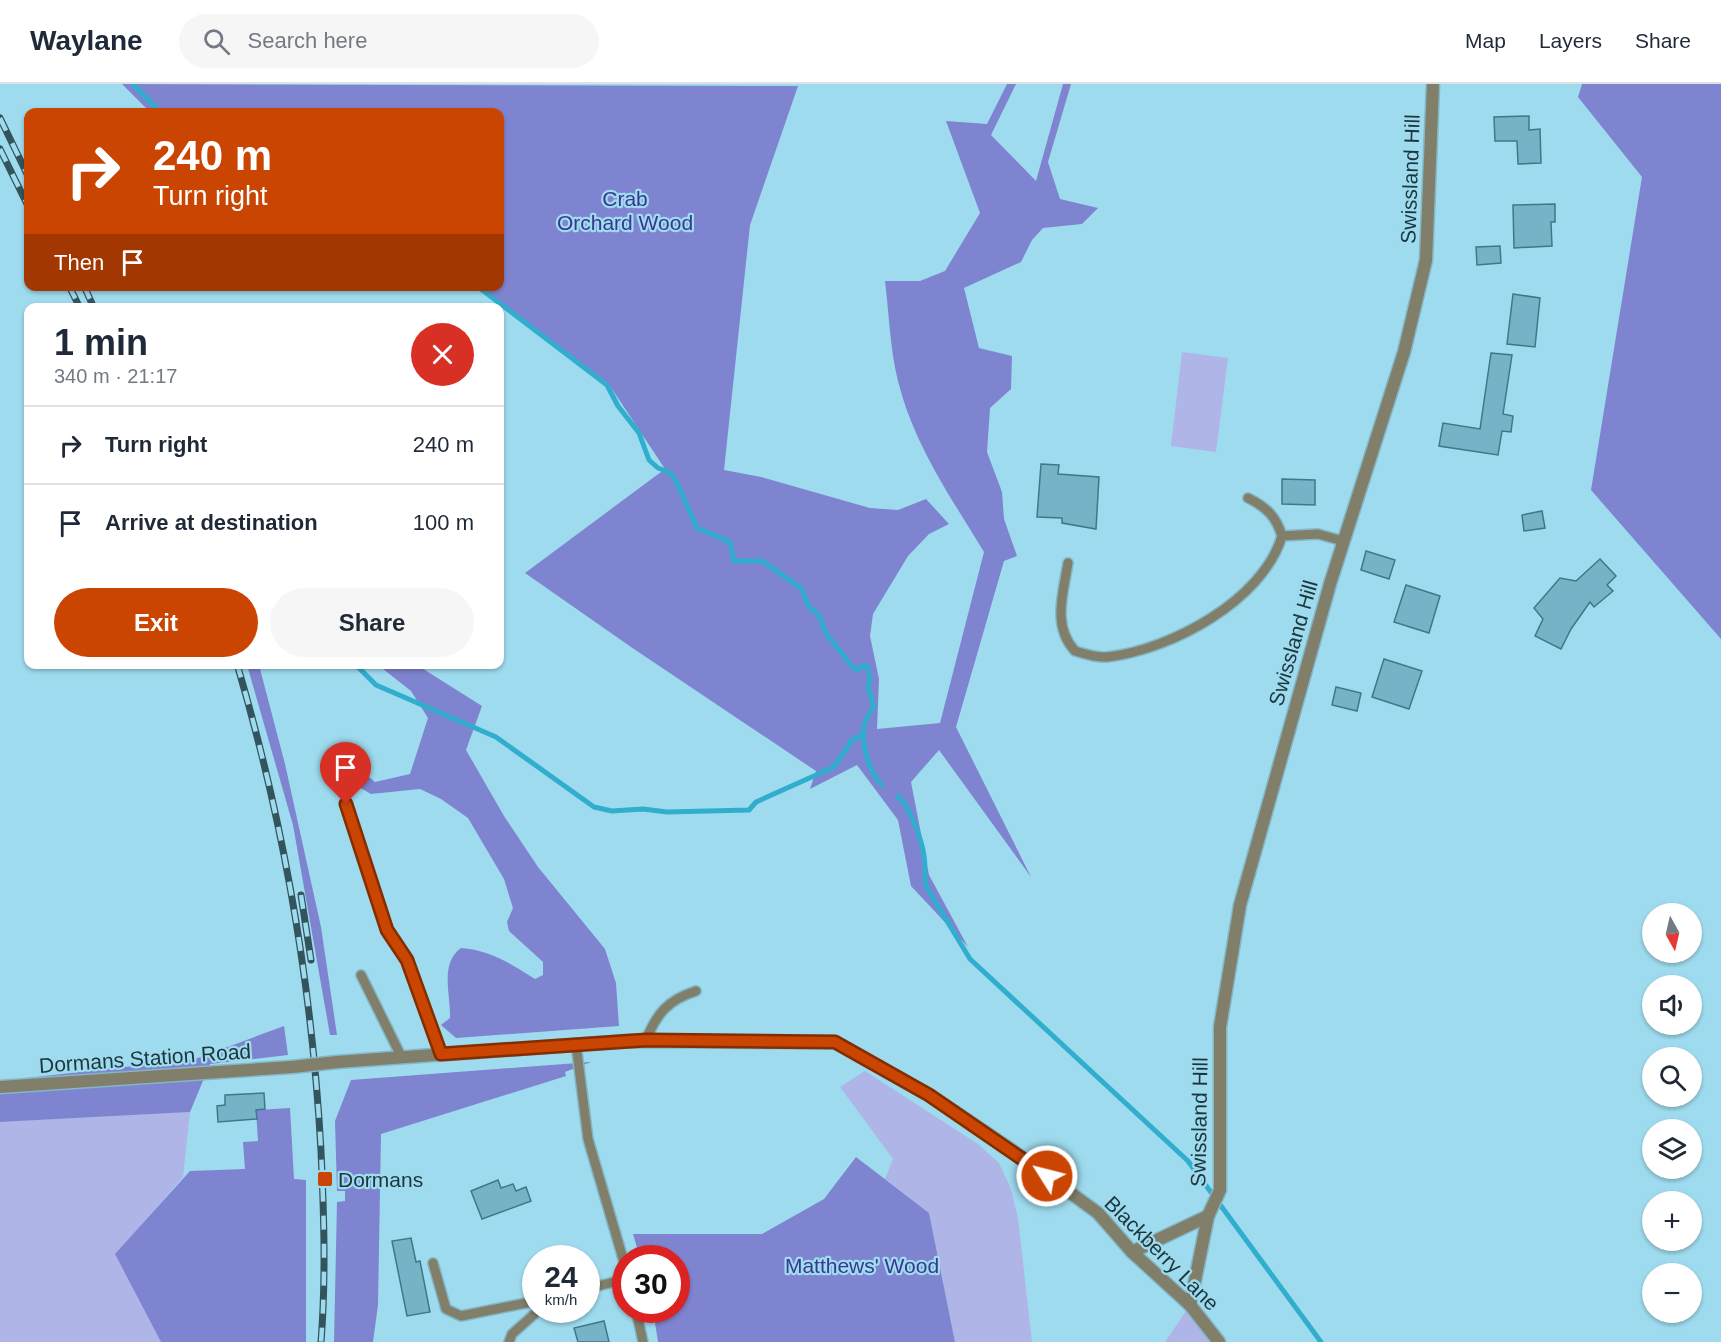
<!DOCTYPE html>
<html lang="en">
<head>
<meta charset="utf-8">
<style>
  body { margin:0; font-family:Arial,sans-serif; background:#f6f6f7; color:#1f2937; height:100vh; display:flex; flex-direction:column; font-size:22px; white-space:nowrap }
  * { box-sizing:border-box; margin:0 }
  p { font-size:20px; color:#747a83 }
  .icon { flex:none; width:33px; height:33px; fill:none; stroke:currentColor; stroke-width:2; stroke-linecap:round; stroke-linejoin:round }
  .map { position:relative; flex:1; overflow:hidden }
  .drawer { position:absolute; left:24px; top:219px; width:480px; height:366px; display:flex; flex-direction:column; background:#fff; border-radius:12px; box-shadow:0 2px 4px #0004 }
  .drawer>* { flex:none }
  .guide { position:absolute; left:24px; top:24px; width:480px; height:183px; border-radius:12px; box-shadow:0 2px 4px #0004; background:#cb4502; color:#fff; overflow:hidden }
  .needle { width:39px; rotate:172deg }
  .tools { position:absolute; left:1642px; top:819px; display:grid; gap:12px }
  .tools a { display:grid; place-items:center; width:60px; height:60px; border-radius:50%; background:#fff; box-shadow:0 2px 4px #0004; font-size:30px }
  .speed { position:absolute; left:522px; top:1161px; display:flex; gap:12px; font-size:30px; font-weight:700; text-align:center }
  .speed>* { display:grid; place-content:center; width:78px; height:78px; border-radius:50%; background:#fff; box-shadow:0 2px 4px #0004; line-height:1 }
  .speed small { font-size:15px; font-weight:400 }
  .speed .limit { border:9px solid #d22; background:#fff; color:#111 }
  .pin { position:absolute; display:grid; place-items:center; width:51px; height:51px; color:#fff; margin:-62px -26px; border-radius:50% 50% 50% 0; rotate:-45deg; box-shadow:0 0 6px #0007 }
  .pin .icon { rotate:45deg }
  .me { position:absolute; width:66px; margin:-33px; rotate:306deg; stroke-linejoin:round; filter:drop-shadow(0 0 4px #0008) }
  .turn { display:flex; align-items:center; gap:21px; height:126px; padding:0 30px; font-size:27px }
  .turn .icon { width:78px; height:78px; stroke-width:2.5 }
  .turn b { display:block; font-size:42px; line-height:51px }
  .then { display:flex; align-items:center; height:57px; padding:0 30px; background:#0003; gap:12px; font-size:22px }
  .round { display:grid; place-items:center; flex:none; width:63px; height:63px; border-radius:32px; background:#f6f6f7 }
  .overview { display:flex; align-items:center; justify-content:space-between; height:102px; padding:0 30px }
  h1 { font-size:36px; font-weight:800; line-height:45px }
  .primary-button { display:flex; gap:12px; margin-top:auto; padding:12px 30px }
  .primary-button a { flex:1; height:69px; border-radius:36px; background:#cb4502; color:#fff; font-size:24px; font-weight:800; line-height:69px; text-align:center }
  .primary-button a+a { background:#f6f6f7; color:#1f2937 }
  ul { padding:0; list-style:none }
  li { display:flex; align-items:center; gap:18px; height:78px; padding:0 30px; border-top:2px solid #e0e1e3 }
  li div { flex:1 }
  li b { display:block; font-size:22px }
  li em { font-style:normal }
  header { display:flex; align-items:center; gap:36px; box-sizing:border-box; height:84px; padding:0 30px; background:#fff; border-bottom:2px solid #e0e1e3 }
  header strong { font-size:28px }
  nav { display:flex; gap:33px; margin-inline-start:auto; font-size:21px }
  .search { width:420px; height:54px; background:#f6f6f7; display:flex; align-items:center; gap:15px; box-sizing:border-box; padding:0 21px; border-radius:33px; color:#747a83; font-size:22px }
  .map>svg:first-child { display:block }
  .green { fill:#afb5e7 }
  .forest { fill:#7f84d0 }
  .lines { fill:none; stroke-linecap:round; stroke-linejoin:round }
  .stream { stroke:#31aece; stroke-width:5 }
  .building { fill:#77b3c6; stroke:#3d798a; stroke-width:1.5 }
  .service-casing { stroke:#82b7c7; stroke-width:12 }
  .minor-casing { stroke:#82b7c7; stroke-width:15 }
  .service { stroke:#817e69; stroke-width:9 }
  .minor { stroke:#817e69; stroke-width:12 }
  .rail-casing { stroke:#34545d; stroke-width:7 }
  .rail { stroke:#9edbee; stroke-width:4.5; stroke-dasharray:14; stroke-linecap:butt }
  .minor-bridge-casing { stroke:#82b7c7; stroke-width:15; stroke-linecap:butt }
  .minor-bridge { stroke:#817e69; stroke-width:12 }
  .route-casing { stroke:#842d01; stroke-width:15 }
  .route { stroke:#cb4502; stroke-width:10 }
  .poi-dot { fill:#cb4502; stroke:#9edbee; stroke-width:2 }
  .labels { text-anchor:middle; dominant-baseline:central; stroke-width:4.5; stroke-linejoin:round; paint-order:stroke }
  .street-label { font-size:21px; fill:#1d363d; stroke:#9edbee }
  .park-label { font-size:21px; fill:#3b3690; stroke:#9edbee }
  .poi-label { font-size:21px; fill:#1d363d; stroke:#9edbee; text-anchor:start }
</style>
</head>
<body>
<header>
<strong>Waylane</strong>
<div class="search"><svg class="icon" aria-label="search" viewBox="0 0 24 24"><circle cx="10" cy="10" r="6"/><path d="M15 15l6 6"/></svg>Search here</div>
<nav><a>Map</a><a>Layers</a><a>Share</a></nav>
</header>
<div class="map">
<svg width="1721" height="1258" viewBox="0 0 1721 1258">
  <rect width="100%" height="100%" fill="#9edbee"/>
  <g class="green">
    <path d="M 1182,268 L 1228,274 L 1216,368 L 1171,362 Z"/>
    <path d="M 865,987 L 978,1060 L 999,1079 L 1011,1105 L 1018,1134 L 1032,1258 L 955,1258 L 929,1129 L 885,1095 L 893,1075 L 840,1003 Z"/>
    <path d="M 190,1028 L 183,1093 L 116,1170 L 161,1258 L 0,1258 L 0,1038 Z"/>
    <path d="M 1190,1221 L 1219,1258 L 1165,1258 Z"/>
  </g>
  <g class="forest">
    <path d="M 122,0 L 798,2 L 750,141 L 724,386 L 761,393 L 870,424 L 898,426 L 926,415 L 949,440 L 929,450 L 908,472 L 873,530 L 870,552 L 879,595 L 877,645 L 940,639 L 984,468 C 950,412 914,361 898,297 C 890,265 889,229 885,197 L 920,197 L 945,187 L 980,129 L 946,37 L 987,40 L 1007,0 L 1016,0 L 991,51 L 1036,97 L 1063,0 L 1071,0 L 1048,78 L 1060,115 L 1098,124 L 1082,140 L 1043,144 L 1032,156 L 1021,178 L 964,204 L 979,264 L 1012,272 L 1011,305 L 990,324 L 987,368 L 1002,408 L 1004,435 L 1017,472 L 1004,477 L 956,643 L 1031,793 L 939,666 L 911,698 L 929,791 L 968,863 L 911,802 L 898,736 L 857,681 L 810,705 L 816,687 L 631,563 L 525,489 L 665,385 L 608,299 L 481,203 L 500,202 L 500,28 L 150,28 Z"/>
    <path d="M 1582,0 L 1721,0 L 1721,555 L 1591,406 L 1642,93 L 1578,13 Z"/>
    <path d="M 247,581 L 259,581 L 285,680 L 321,843 L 337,951 L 330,951 L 293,741 Z"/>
    <path d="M 378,581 L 417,581 L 482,622 L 466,666 L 504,732 L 538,783 L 605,865 L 616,899 L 619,942 L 456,954 L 441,941 L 450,934 C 451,911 439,880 461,864 C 490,866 511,880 535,895 L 543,891 L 543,878 L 509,847 L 507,838 L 513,824 L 504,795 L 468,734 L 441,715 L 420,705 L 371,710 L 359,703 L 343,680 L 347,675 L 375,698 L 410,690 L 428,634 L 411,607 Z"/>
    <path d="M 284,942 L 288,971 L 210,980 L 190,1028 L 0,1038 L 0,997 L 195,975 Z"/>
    <path d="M 591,978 L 565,988 L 566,992 L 381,1050 L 378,1221 L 373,1258 L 334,1258 L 337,1118 L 345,1117 L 345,1107 L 337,1107 L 335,1037 L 351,996 Z"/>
    <path d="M 290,1024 L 294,1095 L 306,1096 L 306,1258 L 161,1258 L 115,1170 L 190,1087 L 245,1085 L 243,1058 L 258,1057 L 256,1026 Z"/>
    <path d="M 856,1073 L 929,1129 L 955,1258 L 658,1258 L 653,1226 L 676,1226 L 676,1174 L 640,1174 L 633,1150 L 762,1150 L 824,1115 Z"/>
  </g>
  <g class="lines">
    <g class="stream">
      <path d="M 133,0 L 160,28"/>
      <path d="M 477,202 L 607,301 L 618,322 L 639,349 L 649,376 L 658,384 L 671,389 L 678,401 L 697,444 L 730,458 L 734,477 L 762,477 L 801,504 L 809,523 L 819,531 L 825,548 L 853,584 L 858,586 L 863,581 L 867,582 L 870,594 L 868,604 L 874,622 C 872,628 867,632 865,638 C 860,657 868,687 882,701"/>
      <path d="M 355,580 L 376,601 L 496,653 L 594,723 L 612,727 L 643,725 L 667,728 L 749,726 L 756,718 L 834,683 L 852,656 L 862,651"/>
      <path d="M 898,712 C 910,723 922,756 924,772 C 926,783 923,793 927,804 L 970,875 L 1188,1077 L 1321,1258"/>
    </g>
  </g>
  <g class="building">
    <path d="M 1529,32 L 1529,46 L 1540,45 L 1541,79 L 1518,80 L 1517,57 L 1495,57 L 1494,33 Z"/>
    <path d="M 1555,120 L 1555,138 L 1551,138 L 1552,162 L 1514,164 L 1513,121 Z"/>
    <path d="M 1500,162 L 1501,179 L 1477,181 L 1476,163 Z"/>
    <path d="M 1513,210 L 1540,214 L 1535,263 L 1507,260 Z"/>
    <path d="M 1491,269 L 1512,271 L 1503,330 L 1513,332 L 1511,348 L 1502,347 L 1498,371 L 1439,362 L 1443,339 L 1480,345 Z"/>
    <path d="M 1041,380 L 1059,381 L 1058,390 L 1099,393 L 1096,445 L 1062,439 L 1062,434 L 1037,433 Z"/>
    <path d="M 1282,395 L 1315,396 L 1315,421 L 1282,420 Z"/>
    <path d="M 1542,427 L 1545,444 L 1524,447 L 1522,431 Z"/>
    <path d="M 1366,467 L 1395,476 L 1389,495 L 1361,486 Z"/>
    <path d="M 1600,475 L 1616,492 L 1607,501 L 1613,507 L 1594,523 L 1590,518 L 1571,545 L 1561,565 L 1535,552 L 1543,535 L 1534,524 L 1560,494 L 1576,497 Z"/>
    <path d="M 1406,501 L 1440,512 L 1429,549 L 1394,538 Z"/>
    <path d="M 1384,575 L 1422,587 L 1409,625 L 1372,613 Z"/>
    <path d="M 1336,603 L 1361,609 L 1357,627 L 1332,621 Z"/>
    <path d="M 264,1009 L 265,1025 L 256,1026 L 257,1035 L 218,1038 L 217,1022 L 225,1021 L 225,1011 Z"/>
    <path d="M 498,1096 L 501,1104 L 513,1100 L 516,1107 L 526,1103 L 531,1117 L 482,1135 L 471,1107 Z"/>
    <path d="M 411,1154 L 416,1178 L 420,1177 L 430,1228 L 407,1232 L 392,1157 Z"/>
    <path d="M 604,1237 L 609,1258 L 578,1258 L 574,1244 Z"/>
  </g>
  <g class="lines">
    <defs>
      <g id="service">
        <path d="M 1248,414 C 1266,423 1276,432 1282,452"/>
        <path d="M 1068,479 C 1063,510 1052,542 1075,567 C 1085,570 1097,574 1107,573 C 1171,566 1263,516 1282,452 L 1318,450 L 1343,457"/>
        <path d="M 346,721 L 387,846 L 407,876 L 441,970"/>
        <path d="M 361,891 L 401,972"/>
        <path d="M 646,956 C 657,929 668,916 696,907"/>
        <path d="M 576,960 L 588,1055 L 626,1185"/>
        <path d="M 433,1179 L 446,1225 L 461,1232 L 536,1217"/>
        <path d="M 586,1205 L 626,1195"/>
        <path d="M 636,1226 L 643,1258"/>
        <path d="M 509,1258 L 512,1250 L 539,1226"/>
      </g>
      <g id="minor">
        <path d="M 337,978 L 628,957 L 835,958 L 929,1011 L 1013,1067 L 1098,1129 L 1132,1168 L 1190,1221 L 1219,1258"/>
        <path d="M 0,1003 L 292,983"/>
        <path d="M 1132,1168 L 1208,1132"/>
        <path d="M 1190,1221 L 1208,1132 L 1220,1106 L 1220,943 L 1240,821 L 1330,500 L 1404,268 L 1426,176 L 1433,0"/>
      </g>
    </defs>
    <use href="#service" class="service-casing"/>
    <use href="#minor" class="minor-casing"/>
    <use href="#service" class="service"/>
    <use href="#minor" class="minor"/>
    <defs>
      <g id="rail">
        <path d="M 0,34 L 28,92"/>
        <path d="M 0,65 L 28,122"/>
        <path d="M 69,202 L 80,224"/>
        <path d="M 84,202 L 94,224"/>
        <path d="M 237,580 C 284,739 312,902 321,1067 C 324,1131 326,1194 321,1258"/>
        <path d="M 301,811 L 311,876"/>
      </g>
    </defs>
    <use href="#rail" class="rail-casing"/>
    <use href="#rail" class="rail"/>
    <defs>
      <path id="minor-bridge" d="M 292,983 L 337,978"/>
    </defs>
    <use href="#minor-bridge" class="minor-bridge-casing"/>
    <use href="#minor-bridge" class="minor-bridge"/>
  </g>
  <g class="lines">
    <defs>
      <path id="route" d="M 346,720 L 387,846 L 407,876 L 441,970 L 646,956 L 835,958 L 929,1011 L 1047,1092"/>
    </defs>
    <use href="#route" class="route-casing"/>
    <use href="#route" class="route"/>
  </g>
  <rect class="poi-dot" x="317" y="1087" width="16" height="16" rx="3"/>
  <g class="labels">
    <g class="street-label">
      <text transform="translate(1410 95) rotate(-88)">Swissland Hill</text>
      <text transform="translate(1293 559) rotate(-74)">Swissland Hill</text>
      <text transform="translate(145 974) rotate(-4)">Dormans Station Road</text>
      <text transform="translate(1199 1038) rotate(-89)">Swissland Hill</text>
      <text transform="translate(1162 1169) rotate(45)">Blackberry Lane</text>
    </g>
    <g class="park-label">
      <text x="625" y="114">Crab<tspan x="625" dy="24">Orchard Wood</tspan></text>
      <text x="862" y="1181">Matthews' Wood</text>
    </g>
    <g class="poi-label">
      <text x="338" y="1095">Dormans</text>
    </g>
  </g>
</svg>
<div class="tools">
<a><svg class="needle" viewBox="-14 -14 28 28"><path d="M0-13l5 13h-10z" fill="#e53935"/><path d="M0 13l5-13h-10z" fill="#747a83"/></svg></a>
<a><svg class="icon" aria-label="sound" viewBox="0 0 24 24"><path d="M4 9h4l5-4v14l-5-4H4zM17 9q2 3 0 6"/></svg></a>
<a><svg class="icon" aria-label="search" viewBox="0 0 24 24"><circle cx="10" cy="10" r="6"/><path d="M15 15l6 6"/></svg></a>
<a><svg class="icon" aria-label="layers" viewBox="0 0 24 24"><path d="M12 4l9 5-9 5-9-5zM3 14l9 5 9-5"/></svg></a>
<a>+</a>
<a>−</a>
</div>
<div class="speed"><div>24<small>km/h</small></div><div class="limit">30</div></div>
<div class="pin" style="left:346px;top:720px;background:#d93025"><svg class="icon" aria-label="arrive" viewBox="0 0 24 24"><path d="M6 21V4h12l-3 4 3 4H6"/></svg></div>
<svg class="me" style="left:1047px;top:1092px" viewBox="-20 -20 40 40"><circle r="17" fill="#cb4502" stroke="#fff" stroke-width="3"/><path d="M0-11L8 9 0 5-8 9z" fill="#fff"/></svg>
<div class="guide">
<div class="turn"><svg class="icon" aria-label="right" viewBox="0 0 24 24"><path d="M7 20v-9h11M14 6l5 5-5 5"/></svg><div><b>240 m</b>Turn right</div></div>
<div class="then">Then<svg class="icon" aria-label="arrive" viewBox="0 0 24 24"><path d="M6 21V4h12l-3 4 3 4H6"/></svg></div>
</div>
<section class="drawer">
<div class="overview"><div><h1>1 min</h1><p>340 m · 21:17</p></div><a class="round" style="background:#d93025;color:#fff"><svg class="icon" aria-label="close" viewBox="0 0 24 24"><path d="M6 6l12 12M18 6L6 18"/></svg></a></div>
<ul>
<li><svg class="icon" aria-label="right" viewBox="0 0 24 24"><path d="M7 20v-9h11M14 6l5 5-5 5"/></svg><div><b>Turn right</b></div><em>240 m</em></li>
<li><svg class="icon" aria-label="arrive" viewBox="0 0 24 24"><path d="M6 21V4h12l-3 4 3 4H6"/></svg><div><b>Arrive at destination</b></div><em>100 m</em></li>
</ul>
<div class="primary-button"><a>Exit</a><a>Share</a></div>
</section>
</div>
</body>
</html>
